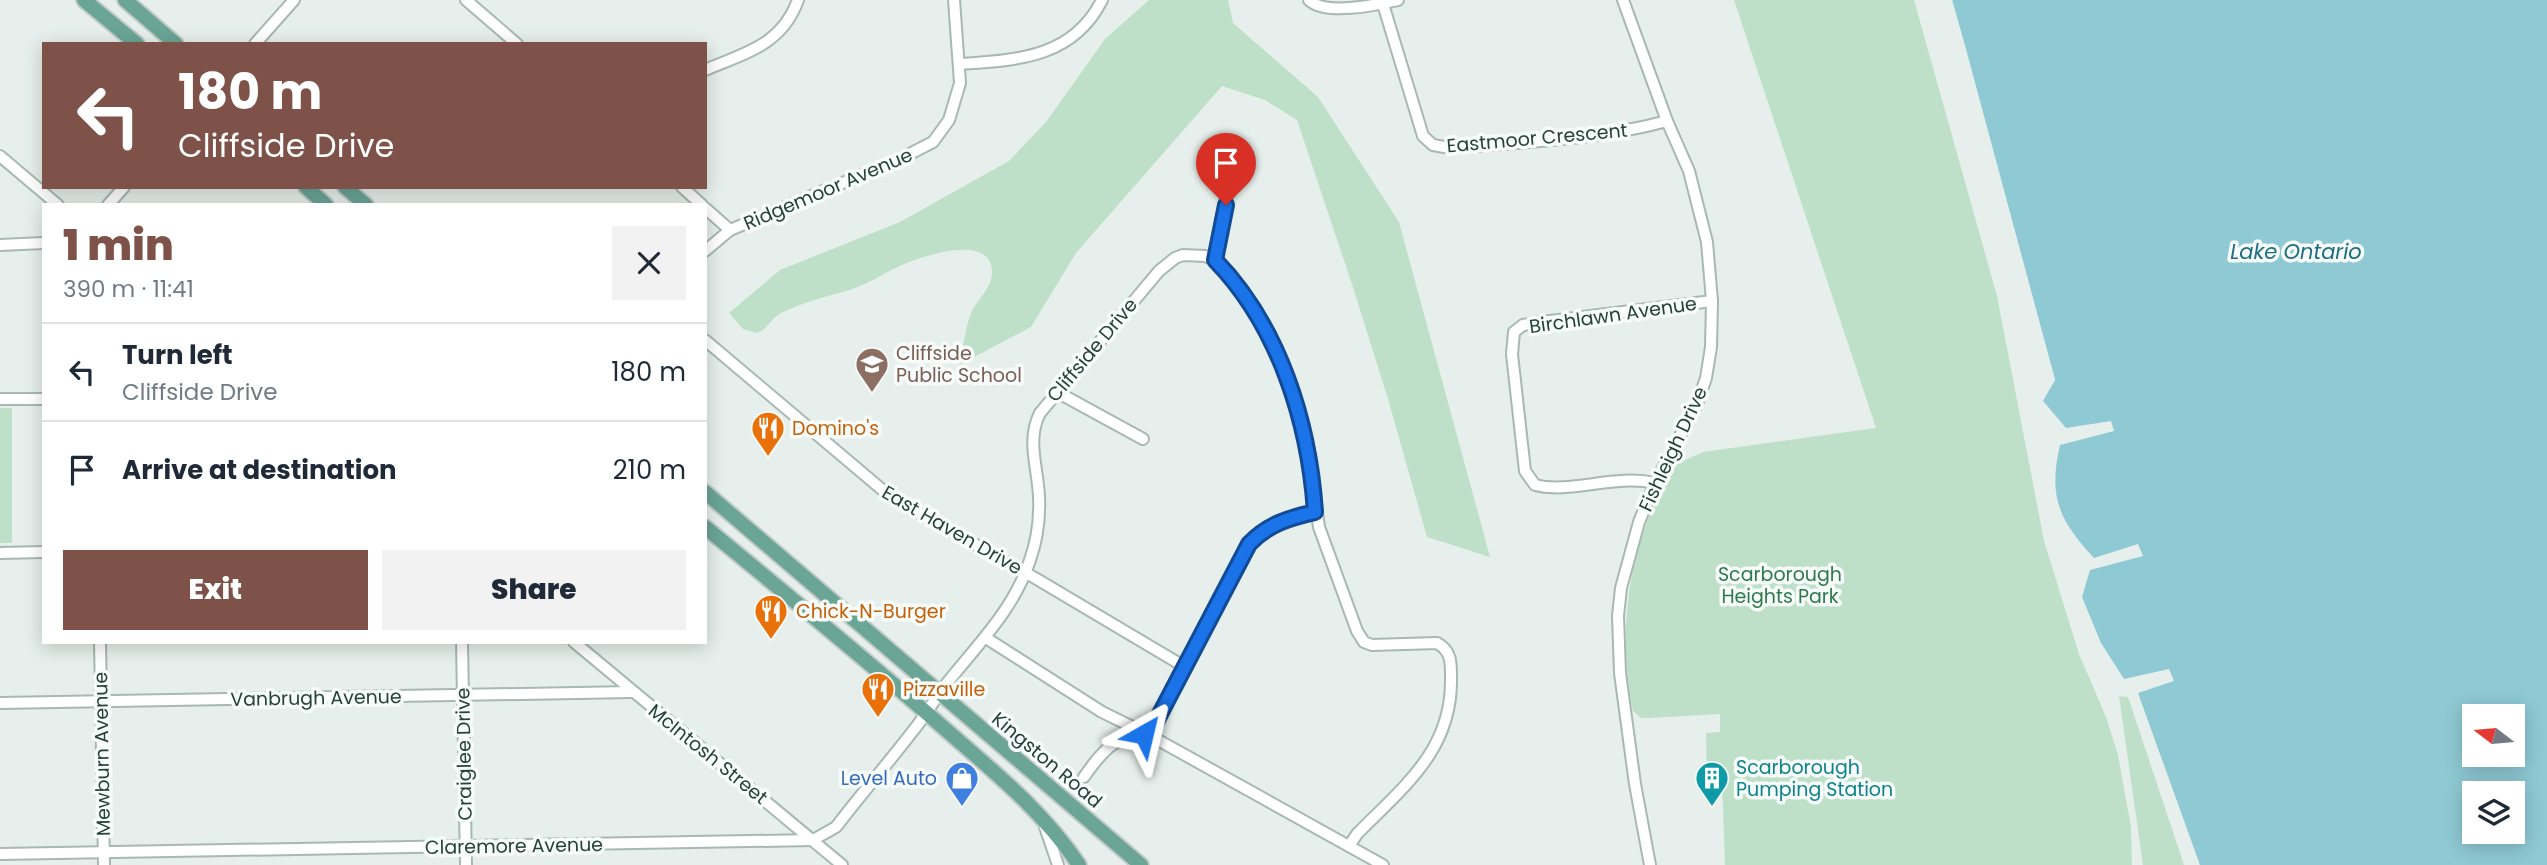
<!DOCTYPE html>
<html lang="en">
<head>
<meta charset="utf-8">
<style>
  body { margin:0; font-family:Poppins,sans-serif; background:#f2f2f3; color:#1f2937; height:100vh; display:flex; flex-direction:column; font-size:26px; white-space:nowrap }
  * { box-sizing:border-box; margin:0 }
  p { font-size:23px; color:#747a83 }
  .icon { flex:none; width:38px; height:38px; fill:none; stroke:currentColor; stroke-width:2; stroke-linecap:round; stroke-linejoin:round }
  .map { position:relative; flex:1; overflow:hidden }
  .panel { position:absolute; left:42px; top:203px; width:665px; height:441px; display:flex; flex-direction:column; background:#fff; border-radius:0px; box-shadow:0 4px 18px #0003 }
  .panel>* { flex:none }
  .banner { position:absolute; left:42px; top:42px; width:665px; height:147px; border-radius:0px; box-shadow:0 4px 18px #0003; background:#7f5249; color:#fff; overflow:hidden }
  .needle { width:46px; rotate:286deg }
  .buttons { position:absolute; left:2462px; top:704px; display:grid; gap:14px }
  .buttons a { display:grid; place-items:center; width:63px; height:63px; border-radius:0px; background:#fff; box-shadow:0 4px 18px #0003; font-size:35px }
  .pin { position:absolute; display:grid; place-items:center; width:60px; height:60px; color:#fff; margin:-72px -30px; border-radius:50% 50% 50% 0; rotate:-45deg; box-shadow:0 0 7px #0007 }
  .pin .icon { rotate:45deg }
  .me { position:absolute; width:77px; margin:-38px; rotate:37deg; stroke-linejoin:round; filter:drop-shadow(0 0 5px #0008) }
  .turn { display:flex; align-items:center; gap:24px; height:147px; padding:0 21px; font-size:32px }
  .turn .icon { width:91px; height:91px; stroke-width:2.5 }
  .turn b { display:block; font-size:49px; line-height:60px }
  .round { display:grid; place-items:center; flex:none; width:74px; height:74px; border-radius:0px; background:#f2f2f3 }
  .headline { display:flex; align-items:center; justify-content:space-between; height:119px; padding:0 21px }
  h1 { font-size:42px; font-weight:800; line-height:52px; color:#7f5249 }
  .action { display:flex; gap:14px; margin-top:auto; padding:14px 21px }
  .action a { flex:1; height:80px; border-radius:0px; background:#7f5249; color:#fff; font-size:28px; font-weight:800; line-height:80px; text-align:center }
  .action a+a { background:#f2f2f3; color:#1f2937 }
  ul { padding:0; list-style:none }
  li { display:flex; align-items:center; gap:21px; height:98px; padding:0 21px; border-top:2px solid #e0e1e3 }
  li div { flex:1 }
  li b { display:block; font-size:26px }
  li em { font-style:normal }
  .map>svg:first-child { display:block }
  .green { fill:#bfe0c8 }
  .water { fill:#8ec9d4; fill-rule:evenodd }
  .pier { fill:#e6efeb }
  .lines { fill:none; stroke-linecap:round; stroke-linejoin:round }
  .minor-casing { stroke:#a8b8b2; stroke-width:14 }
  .major-casing { stroke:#c2cac8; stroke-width:18 }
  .minor { stroke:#fff; stroke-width:10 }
  .major { stroke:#6aa596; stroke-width:14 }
  .route-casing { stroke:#114b97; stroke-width:18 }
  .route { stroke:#1a73e8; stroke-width:12 }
  .labels { text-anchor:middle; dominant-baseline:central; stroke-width:7; stroke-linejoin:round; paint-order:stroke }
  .street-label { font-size:19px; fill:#24423a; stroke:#f7fbf9 }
  .education-label { font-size:19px; fill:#785e54; stroke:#f7fbf9; text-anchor:start }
  .food-label { font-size:19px; fill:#c56008; stroke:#f7fbf9; text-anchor:start }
  .park-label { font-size:19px; fill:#2d7a4b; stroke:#f7fbf9 }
  .culture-label { font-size:19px; fill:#0d838f; stroke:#f7fbf9; text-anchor:start }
  .shop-label { font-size:19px; fill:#366cbe; stroke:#f7fbf9; text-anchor:end }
  .water-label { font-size:21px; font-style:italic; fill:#1c6f80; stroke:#f7fbf9 }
</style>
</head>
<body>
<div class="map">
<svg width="2547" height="865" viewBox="0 0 2547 865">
  <rect width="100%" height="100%" fill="#e6efeb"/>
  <g class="green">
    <path d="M 1149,0 L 1228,0 L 1233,23 L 1318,97 L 1399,222 L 1490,557 L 1427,537 L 1388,399 L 1352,284 L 1297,120 L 1265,100 L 1222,86 L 1076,253 L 1031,327 L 959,365 C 963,349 965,329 971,313 C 977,299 993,288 992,271 C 990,233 924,256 904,264 C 885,272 866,286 846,291 C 824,297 802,303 781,313 C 771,318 768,329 757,333 L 743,329 L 729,313 L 780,270 L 900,222 L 1009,161 L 1046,122 L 1105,39 Z"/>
    <path d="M 1734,0 L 1914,0 L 1997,296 L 2044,541 L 2079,654 L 2106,717 L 2118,755 L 2131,827 L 2132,865 L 1725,865 L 1722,776 L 1707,776 L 1706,733 L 1720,732 L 1720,714 L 1650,718 L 1641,718 L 1633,711 C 1615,621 1631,542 1674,462 L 1681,462 L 1703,452 L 1876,428 Z"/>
    <rect x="0" y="408" width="12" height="135"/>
    <path d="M 2119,696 L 2128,697 L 2184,865 L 2143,865 Z"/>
  </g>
  <path class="water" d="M 1952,0 L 2547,0 L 2547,865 L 2200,865 L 2138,693 L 2174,681 L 2169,669 L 2124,679 L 2101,643 L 2082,597 L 2090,570 L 2143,556 L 2138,544 L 2094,558 C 2059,520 2048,497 2060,445 L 2114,431 L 2111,421 L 2066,428 L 2043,401 L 2055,380 ZM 2474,716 L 2513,716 L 2513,754 L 2474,754 ZM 2474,793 L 2513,793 L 2513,831 L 2474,831 Z"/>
  <path class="pier" d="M 1949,0 L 1952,0 L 1966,49 L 2055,380 L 2050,388 L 2044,392 L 2051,379 Z"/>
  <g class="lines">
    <defs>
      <g id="minor">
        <path d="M 466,0 L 517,44"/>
        <path d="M 1309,0 C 1325,16 1376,5 1398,0"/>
        <path d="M 1623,0 L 1667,121 L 1689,171 L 1707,242 L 1712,301 L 1711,347 L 1706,378 L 1697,404 L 1655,483 L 1639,522 L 1621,588 L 1618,616 L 1620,673 L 1635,784 L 1650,865"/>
        <path d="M 1383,4 L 1423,136 L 1433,145 L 1450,148 C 1523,142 1597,140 1667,121"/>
        <path d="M 255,44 L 294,0"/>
        <path d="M 960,64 C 1017,60 1073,58 1102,0"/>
        <path d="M 705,70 C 745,53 782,45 798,0"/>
        <path d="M 0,156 L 58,205"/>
        <path d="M 682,187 L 702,205"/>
        <path d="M 108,205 L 124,187"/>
        <path d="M 705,208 L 730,230"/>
        <path d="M 0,245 L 44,243"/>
        <path d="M 705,251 L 730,230 L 900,159 L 933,142 L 949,120 L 960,83 L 954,0"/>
        <path d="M 1215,260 L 1226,205 L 1228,174"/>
        <path d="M 705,340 L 892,498 L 1035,578 L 1185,667"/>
        <path d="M 1057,392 L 1143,439"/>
        <path d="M 0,399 L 44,399"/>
        <path d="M 1655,483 C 1614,474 1571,494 1535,485 L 1525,471 L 1512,354 L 1514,332 L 1523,325 L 1534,323 L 1712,301"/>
        <path d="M 0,553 L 44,552"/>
        <path d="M 986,638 L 1102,712 L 1149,735 L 1383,865"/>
        <path d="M 100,642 L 104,865"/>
        <path d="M 462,642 L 466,865"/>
        <path d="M 574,642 L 842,865"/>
        <path d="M 0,703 L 632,692"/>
        <path d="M 1149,735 L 1249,544 C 1268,525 1289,518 1315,512"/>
        <path d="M 1084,777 C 1100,754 1116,733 1147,734"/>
        <path d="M 1045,827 L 1058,865"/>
        <path d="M 0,854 L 813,840 L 836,827 C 862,793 890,761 916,727 C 927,713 936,697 947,683 C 979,643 1014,609 1030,560 C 1037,540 1040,518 1039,497 C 1038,468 1026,440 1040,413 L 1159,271 L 1175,258 L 1183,255 L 1205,256 L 1215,260 L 1231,278 L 1259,320 L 1290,384 L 1309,456 L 1319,527 L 1357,631 L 1364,642 L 1372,645 L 1437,643 C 1452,651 1451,664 1451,679 C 1452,751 1403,787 1357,834 L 1349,846"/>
      </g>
      <g id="major">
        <path d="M 84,0 L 137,44"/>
        <path d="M 125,0 L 176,44"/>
        <path d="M 306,187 L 326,205"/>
        <path d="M 345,187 L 366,205"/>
        <path d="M 705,492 L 1141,865"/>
        <path d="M 705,527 C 786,594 867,660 945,729 C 993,771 1043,811 1079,865"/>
      </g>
    </defs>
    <use href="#minor" class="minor-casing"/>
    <use href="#major" class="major-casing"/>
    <use href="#minor" class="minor"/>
    <use href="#major" class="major"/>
  </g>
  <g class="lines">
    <defs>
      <path id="route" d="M 1144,734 L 1149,735 L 1249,544 C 1268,524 1289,518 1315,512 C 1309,422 1279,326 1215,260 L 1226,205"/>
    </defs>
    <use href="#route" class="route-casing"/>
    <use href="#route" class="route"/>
  </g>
  <defs>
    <symbol id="school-pin" viewBox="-11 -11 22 30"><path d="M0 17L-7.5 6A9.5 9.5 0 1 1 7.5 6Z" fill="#8d6e63" stroke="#f7fbf9"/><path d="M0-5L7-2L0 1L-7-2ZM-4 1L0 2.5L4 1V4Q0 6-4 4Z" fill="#fff"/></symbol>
    <symbol id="restaurant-pin" viewBox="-11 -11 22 30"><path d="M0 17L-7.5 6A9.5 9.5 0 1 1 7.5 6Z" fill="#e8710a" stroke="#f7fbf9"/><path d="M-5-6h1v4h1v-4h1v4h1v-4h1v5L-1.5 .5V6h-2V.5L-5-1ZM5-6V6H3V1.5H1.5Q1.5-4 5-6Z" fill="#fff"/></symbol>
    <symbol id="shop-pin" viewBox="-11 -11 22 30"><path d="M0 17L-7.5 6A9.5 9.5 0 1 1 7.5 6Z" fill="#3f7fe0" stroke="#f7fbf9"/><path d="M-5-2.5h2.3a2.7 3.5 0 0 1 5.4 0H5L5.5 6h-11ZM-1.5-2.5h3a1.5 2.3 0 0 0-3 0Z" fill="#fff"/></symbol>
    <symbol id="building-pin" viewBox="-11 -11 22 30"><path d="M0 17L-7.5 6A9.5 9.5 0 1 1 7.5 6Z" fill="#0f9aa8" stroke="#f7fbf9"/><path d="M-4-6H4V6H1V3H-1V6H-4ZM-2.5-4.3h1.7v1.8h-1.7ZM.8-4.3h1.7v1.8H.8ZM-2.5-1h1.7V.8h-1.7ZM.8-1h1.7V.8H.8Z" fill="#fff"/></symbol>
  </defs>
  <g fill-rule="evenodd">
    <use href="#school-pin" x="853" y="345" width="38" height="52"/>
    <use href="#restaurant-pin" x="749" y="409" width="38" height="52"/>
    <use href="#restaurant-pin" x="752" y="592" width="38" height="52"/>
    <use href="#restaurant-pin" x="859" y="670" width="38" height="52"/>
    <use href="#shop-pin" x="943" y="759" width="38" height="52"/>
    <use href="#building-pin" x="1693" y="759" width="38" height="52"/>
  </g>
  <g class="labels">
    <g class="street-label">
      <text transform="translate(1537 138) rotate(-5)">Eastmoor Crescent</text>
      <text transform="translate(828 189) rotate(-23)">Ridgemoor Avenue</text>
      <text transform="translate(1613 315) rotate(-8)">Birchlawn Avenue</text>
      <text transform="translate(1092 350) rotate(-50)">Cliffside Drive</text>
      <text transform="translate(1673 449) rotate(-65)">Fishleigh Drive</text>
      <text transform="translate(952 530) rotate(30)">East Haven Drive</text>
      <text transform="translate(316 698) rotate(-1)">Vanbrugh Avenue</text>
      <text transform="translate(102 754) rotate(-91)">Mewburn Avenue</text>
      <text transform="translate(464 754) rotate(-91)">Craiglee Drive</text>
      <text transform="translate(708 754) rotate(39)">McIntosh Street</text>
      <text transform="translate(1047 760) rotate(40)">Kingston Road</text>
      <text transform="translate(514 846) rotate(-1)">Claremore Avenue</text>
    </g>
    <g class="education-label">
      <text x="896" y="353">Cliffside<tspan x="896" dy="22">Public School</tspan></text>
    </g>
    <g class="food-label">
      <text x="792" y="428">Domino's</text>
      <text x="796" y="611">Chick-N-Burger</text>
      <text x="903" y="689">Pizzaville</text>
    </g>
    <g class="park-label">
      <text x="1780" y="574">Scarborough<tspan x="1780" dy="22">Heights Park</tspan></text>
    </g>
    <g class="culture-label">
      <text x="1736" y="767">Scarborough<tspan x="1736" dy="22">Pumping Station</tspan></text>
    </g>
    <g class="shop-label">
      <text x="937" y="778">Level Auto</text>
    </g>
    <g class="water-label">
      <text x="2296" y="251">Lake Ontario</text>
    </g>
  </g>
</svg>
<div class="buttons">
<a><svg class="needle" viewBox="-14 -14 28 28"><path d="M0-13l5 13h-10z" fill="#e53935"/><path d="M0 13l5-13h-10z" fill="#747a83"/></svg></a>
<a><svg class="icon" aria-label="layers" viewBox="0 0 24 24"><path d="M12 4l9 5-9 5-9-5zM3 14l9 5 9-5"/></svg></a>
</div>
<div class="pin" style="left:1226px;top:205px;background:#d93025"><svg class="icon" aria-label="arrive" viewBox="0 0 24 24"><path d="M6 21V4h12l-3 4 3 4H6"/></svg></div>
<svg class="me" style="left:1144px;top:734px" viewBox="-20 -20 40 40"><path d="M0-17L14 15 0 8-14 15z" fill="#1a73e8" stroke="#fff" stroke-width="4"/></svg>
<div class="banner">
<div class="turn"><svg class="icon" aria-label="left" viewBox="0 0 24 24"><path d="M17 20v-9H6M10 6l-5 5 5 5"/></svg><div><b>180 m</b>Cliffside Drive</div></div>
</div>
<section class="panel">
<div class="headline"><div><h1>1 min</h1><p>390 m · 11:41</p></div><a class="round"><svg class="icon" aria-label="close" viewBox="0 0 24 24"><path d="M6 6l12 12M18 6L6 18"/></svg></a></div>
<ul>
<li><svg class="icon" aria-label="left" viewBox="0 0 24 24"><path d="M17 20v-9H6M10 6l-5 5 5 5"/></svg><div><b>Turn left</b><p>Cliffside Drive</p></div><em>180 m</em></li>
<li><svg class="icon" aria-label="arrive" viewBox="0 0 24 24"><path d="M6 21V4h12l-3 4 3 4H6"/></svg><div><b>Arrive at destination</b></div><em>210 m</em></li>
</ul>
<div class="action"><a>Exit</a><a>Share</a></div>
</section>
</div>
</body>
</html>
